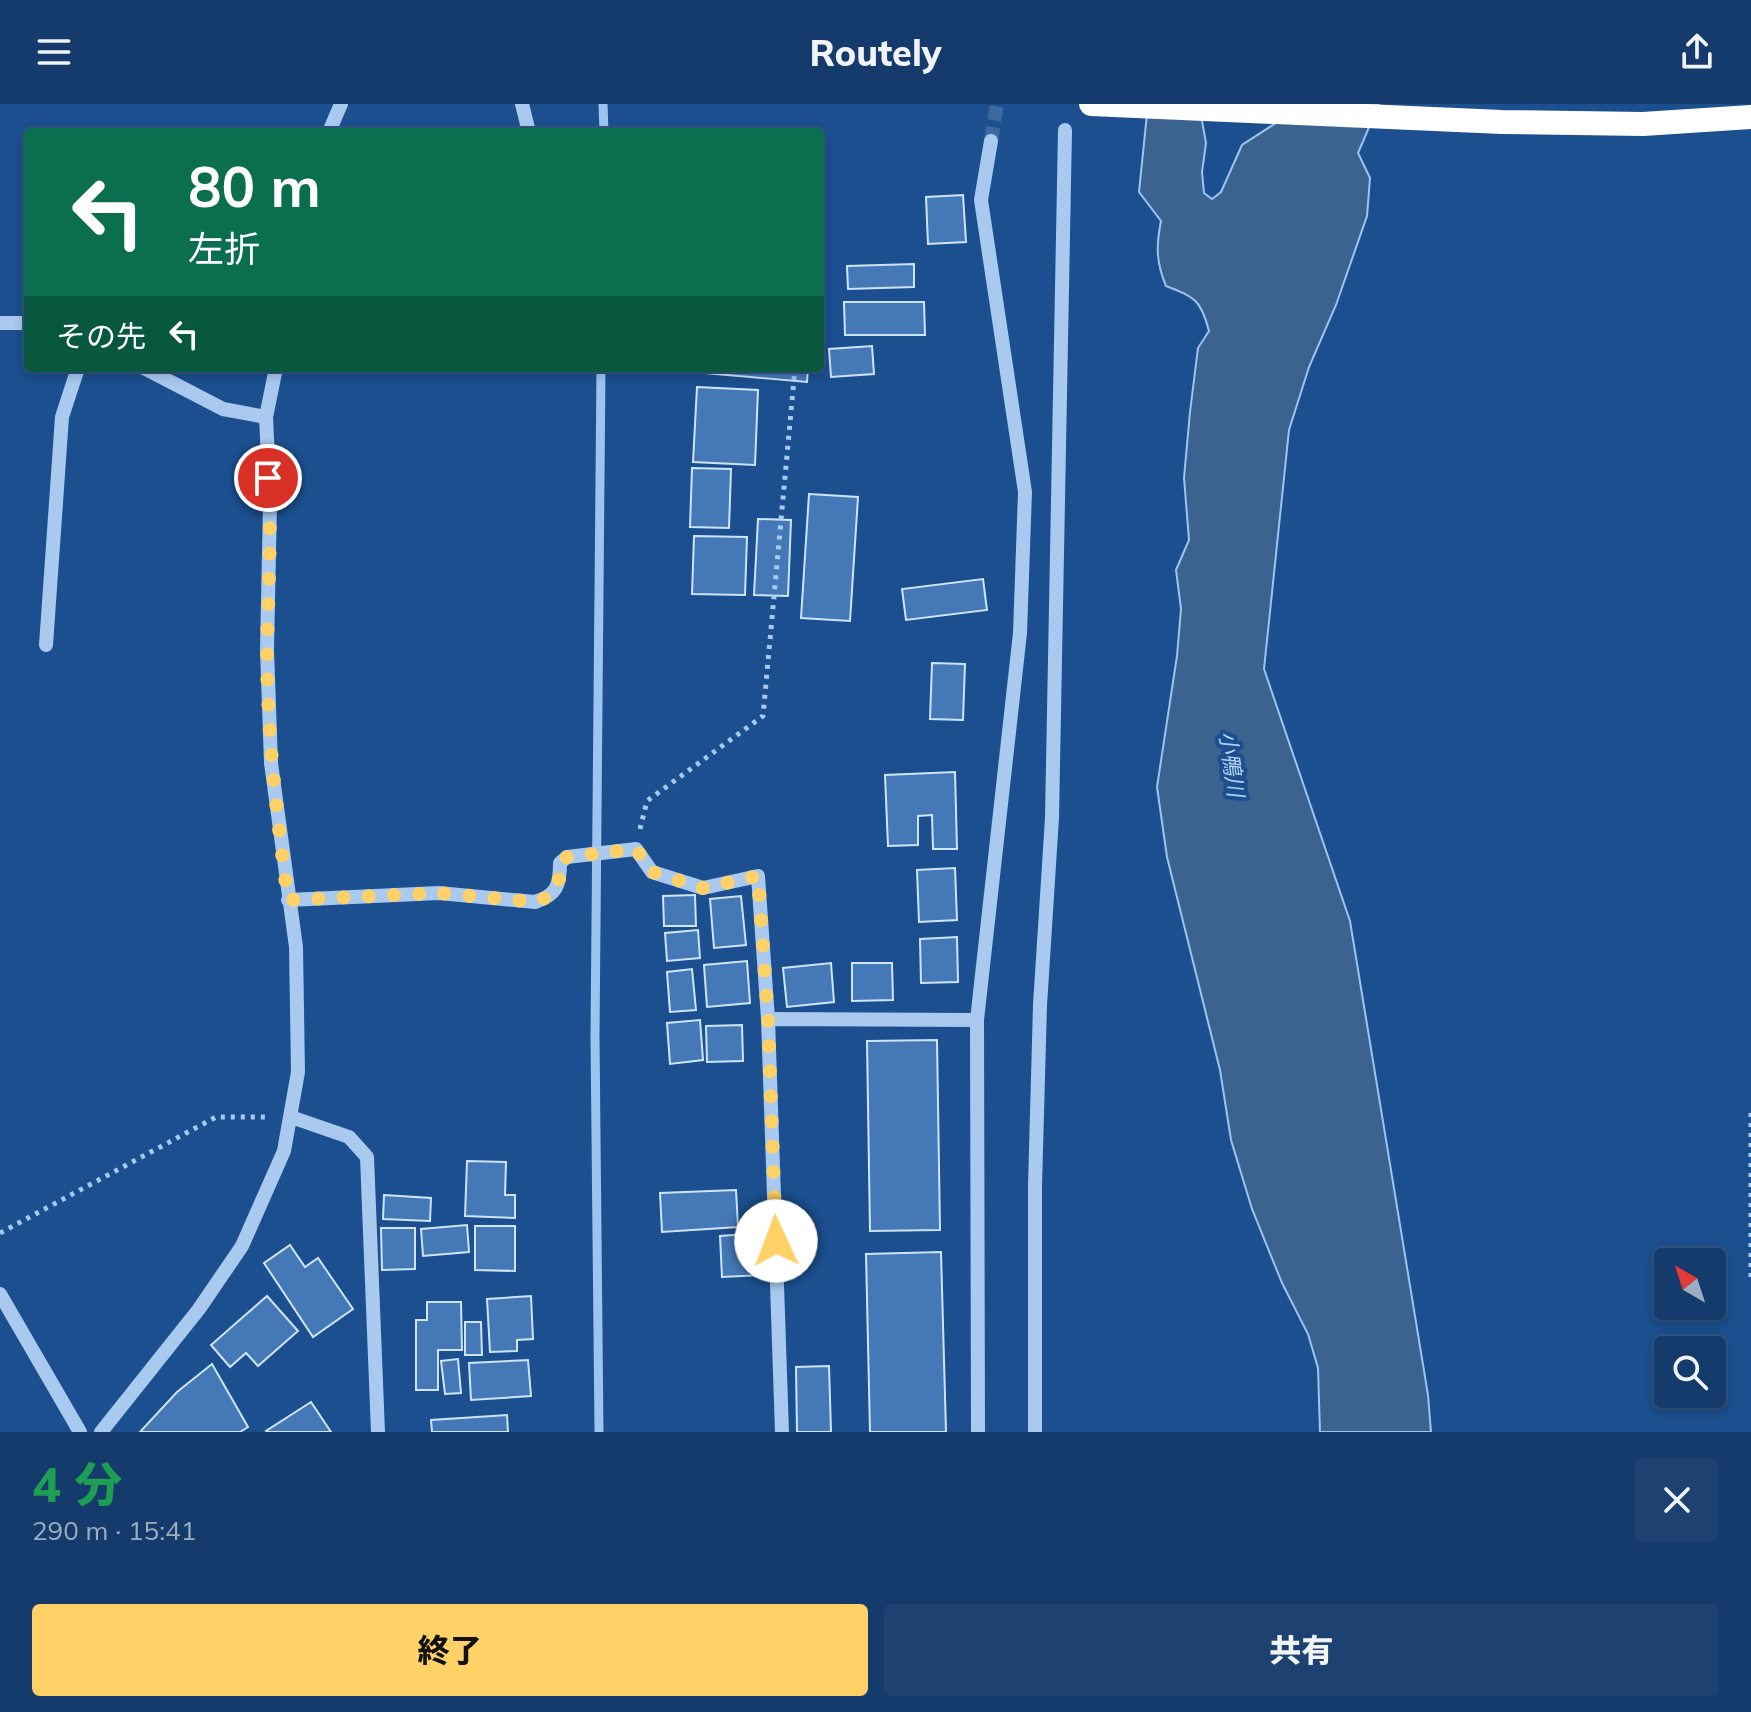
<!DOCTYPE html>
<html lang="ja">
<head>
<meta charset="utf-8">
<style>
  body { margin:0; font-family:Mulish,"Noto Sans JP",sans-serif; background:#1d4271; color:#f1f3f6; height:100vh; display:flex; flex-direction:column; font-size:30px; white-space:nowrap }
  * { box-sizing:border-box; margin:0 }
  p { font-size:26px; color:#9dadc1 }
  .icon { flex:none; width:44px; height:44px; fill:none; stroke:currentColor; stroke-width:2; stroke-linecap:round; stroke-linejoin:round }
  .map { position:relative; height:1328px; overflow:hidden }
  .drawer { display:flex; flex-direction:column; background:#143b6b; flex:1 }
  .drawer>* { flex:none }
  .guide { position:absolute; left:24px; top:24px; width:800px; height:244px; border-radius:8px; box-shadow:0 4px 12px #0003,0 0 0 2px #33557e; background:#0b6e4f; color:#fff; overflow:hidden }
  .needle { width:52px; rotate:321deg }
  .controls { position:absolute; left:1654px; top:1144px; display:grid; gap:16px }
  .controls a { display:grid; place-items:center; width:72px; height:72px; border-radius:8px; background:#143b6b; box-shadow:0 4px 12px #0003,0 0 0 2px #33557e; font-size:40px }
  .pin { position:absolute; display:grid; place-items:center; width:68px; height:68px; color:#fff; margin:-34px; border:4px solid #fff; border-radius:50%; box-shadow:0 2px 8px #0007 }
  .me { position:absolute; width:88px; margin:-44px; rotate:358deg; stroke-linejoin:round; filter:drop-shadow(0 0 6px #0008) }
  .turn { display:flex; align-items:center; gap:28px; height:168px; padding:0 32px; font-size:36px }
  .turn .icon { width:104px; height:104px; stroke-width:2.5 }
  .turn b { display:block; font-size:56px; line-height:68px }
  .then { display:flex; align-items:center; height:76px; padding:0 32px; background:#0003; gap:16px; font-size:30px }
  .round { display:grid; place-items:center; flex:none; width:84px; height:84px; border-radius:8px; background:#1d4271 }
  .headline { display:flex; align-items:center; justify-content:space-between; height:136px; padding:0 32px }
  h1 { font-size:48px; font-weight:800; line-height:60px; color:#1e9e55 }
  .button { display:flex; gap:16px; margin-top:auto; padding:16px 32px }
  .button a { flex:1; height:92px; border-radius:8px; background:#ffd166; color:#111; font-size:32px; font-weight:800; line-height:92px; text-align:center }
  .button a+a { background:#1d4271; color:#f1f3f6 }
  header { display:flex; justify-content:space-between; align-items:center; height:104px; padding:0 32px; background:#143b6b; font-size:36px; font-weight:800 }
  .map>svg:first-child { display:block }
  .water { fill:#3c6290; stroke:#9cc4f0; stroke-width:2 }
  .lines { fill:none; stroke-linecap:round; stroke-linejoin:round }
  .stream { stroke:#9cc4f0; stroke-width:9 }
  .building { fill:#4478b7; stroke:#cfe3fa; stroke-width:2 }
  .minor-tunnel { stroke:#3d69a0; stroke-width:14; stroke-dasharray:14 7; stroke-linecap:butt }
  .path { stroke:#a9c9ee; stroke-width:5; stroke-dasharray:4 6; stroke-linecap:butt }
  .minor { stroke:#a9c9ee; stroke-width:14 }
  .highway { stroke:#fff; stroke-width:24 }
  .route { stroke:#ffd166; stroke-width:14; stroke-dasharray:0 25.2 }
  .labels { text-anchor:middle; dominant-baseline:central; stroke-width:8; stroke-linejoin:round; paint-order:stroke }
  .water-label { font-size:22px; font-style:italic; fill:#b5d3f5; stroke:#1b4f8f }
</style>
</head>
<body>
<header><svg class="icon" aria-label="menu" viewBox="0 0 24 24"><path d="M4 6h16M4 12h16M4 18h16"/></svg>Routely<svg class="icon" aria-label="share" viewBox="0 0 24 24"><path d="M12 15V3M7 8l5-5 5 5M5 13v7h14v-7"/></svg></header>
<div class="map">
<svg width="1751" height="1328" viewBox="0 0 1751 1328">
  <rect width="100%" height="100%" fill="#1b4f8f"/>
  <path class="water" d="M 1148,0 L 1199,0 L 1206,39 L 1202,68 L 1204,89 L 1212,95 L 1221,88 L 1242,41 L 1305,0 L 1379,0 L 1358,49 L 1370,74 L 1367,112 L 1336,201 L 1309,263 L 1289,326 L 1264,565 L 1350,817 L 1428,1291 L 1431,1328 L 1320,1328 L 1318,1264 L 1308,1230 L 1282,1179 L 1252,1105 L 1231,1036 L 1220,966 L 1167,753 L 1157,683 L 1177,552 L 1181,505 L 1176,466 L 1189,436 L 1184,374 L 1190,308 L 1198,244 L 1209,227 C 1201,196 1195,193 1166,182 C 1156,158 1156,142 1161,117 L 1139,88 Z"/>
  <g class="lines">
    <g class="stream">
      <path d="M 603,0 L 604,28"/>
      <path d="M 599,1328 L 595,932 L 601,264"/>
    </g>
  </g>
  <g class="building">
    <path d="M 963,91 L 966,138 L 928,140 L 926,93 Z"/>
    <path d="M 914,160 L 914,183 L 848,185 L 847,162 Z"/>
    <path d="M 844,198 L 924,198 L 925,231 L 845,231 Z"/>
    <path d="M 872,242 L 874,270 L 831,273 L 829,245 Z"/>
    <path d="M 694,264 L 808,264 L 807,278 L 694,268 Z"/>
    <path d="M 697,283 L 758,286 L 755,361 L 693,358 Z"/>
    <path d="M 692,364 L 731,365 L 729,424 L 690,423 Z"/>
    <path d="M 809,390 L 858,393 L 850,517 L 801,514 Z"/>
    <path d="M 758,415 L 791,416 L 788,492 L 754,491 Z"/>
    <path d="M 694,432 L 747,433 L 745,491 L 692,490 Z"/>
    <path d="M 983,475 L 987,506 L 906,516 L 902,485 Z"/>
    <path d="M 932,559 L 965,560 L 963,616 L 930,615 Z"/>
    <path d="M 955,668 L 957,745 L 933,745 L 932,711 L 918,712 L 918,741 L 888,742 L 885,671 Z"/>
    <path d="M 955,764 L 957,816 L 919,818 L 917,766 Z"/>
    <path d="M 695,791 L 696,822 L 664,822 L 663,792 Z"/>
    <path d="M 741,792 L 746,841 L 714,844 L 710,795 Z"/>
    <path d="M 698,826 L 700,854 L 667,857 L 665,829 Z"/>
    <path d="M 957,833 L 958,878 L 921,879 L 920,835 Z"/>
    <path d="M 747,857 L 750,899 L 707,903 L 704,861 Z"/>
    <path d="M 831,859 L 834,898 L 787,903 L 783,864 Z"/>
    <path d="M 852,859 L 892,859 L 893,896 L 852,897 Z"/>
    <path d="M 692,865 L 696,906 L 670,908 L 667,868 Z"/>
    <path d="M 700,916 L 703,956 L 670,960 L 667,919 Z"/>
    <path d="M 742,921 L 743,957 L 707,958 L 706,922 Z"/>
    <path d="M 937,936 L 940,1126 L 870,1127 L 867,937 Z"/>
    <path d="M 467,1057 L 506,1058 L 505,1091 L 515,1091 L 515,1114 L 465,1112 Z"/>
    <path d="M 736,1086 L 738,1123 L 662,1128 L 660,1089 Z"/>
    <path d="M 384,1091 L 431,1094 L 430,1117 L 383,1115 Z"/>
    <path d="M 467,1121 L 469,1148 L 423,1152 L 421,1125 Z"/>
    <path d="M 475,1122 L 515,1122 L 515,1167 L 475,1166 Z"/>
    <path d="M 381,1124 L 415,1124 L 415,1165 L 382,1166 Z"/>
    <path d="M 762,1129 L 764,1171 L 722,1173 L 720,1132 Z"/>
    <path d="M 290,1141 L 305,1163 L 318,1154 L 353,1205 L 313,1233 L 264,1159 Z"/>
    <path d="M 941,1148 L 946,1328 L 870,1328 L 866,1150 Z"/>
    <path d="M 267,1192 L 298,1227 L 258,1262 L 246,1249 L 230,1263 L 211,1241 Z"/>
    <path d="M 531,1192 L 533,1235 L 517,1236 L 517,1247 L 490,1248 L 487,1195 Z"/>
    <path d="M 427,1198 L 461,1198 L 462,1246 L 438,1246 L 438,1286 L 416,1286 L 416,1216 L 427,1216 Z"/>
    <path d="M 465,1218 L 481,1218 L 482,1251 L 465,1251 Z"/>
    <path d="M 458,1255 L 461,1289 L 445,1290 L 441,1257 Z"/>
    <path d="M 528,1256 L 531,1292 L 471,1296 L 469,1259 Z"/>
    <path d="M 212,1260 L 248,1323 L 240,1328 L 140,1328 L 177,1288 Z"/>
    <path d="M 829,1262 L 831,1328 L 797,1328 L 796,1263 Z"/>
    <path d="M 311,1298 L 331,1328 L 267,1328 L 266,1327 Z"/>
    <path d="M 507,1311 L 508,1328 L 432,1328 L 431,1316 Z"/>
  </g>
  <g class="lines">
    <path class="minor-tunnel" d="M 991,37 L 997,0"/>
    <g class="path">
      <path d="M 812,28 L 812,24"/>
      <path d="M 640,725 L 647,697 L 763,612 L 795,264"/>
      <path d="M 1751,1009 L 1751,1177"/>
      <path d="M 0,1129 L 216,1013 L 270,1013"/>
    </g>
    <g class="minor">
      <path d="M 522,0 L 529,28"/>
      <path d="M 329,28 L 341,0"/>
      <path d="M 0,219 L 28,219"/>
      <path d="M 144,264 L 223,305 L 266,313"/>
      <path d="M 46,541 L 62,313 L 78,264"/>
      <path d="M 288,796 L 439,789 L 535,798 C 557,791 560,781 560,759 L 567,753 L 636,745 L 652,768 L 703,784 L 758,772 L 768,915"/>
      <path d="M 291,1013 L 349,1033 L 367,1053 L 378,1328"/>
      <path d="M 0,1190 L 80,1328"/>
      <path d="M 101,1328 L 199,1205 L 242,1142 L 284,1047 L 298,968 L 296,843 L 271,659 L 267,546 L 270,399 L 266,313 L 276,264"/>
      <path d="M 782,1328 L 768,915 L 977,916"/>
      <path d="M 978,1328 L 977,916 L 1020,529 L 1025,388 L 981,96 L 991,37"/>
      <path d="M 1035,1328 L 1035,1082 L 1040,901 L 1052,714 L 1065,26"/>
    </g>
    <path class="highway" d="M 1091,0 L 1502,18 L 1643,20 L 1751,13"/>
  </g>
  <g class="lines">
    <path class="route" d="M 268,374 C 272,432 268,489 267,546 C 267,630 277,713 288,796 L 439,789 L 535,798 C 557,791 560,781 560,759 L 567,753 L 636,745 L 652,768 L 703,784 L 758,772 L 768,915 L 776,1137"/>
  </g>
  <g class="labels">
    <g class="water-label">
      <text transform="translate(1232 660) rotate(82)">小鴨川</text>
    </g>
  </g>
</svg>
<div class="controls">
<a><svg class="needle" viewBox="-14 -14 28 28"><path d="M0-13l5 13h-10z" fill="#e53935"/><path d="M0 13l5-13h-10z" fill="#9dadc1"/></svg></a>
<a><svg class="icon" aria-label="search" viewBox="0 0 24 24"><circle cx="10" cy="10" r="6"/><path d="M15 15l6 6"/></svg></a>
</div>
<div class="pin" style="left:268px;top:374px;background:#d93025"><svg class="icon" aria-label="arrive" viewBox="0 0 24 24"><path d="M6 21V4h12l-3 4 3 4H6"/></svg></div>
<svg class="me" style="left:776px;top:1137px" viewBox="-20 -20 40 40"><circle r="19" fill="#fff"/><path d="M0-13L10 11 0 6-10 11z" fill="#ffd166"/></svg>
<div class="guide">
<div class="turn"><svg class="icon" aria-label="left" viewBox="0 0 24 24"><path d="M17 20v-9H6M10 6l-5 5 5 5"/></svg><div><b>80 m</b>左折</div></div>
<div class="then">その先<svg class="icon" aria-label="left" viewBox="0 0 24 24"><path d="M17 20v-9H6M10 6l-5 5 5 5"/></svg></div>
</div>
</div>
<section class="drawer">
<div class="headline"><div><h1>4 分</h1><p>290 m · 15:41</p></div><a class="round"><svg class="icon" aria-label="close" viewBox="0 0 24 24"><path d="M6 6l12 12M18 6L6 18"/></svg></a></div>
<div class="button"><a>終了</a><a>共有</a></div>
</section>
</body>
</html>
